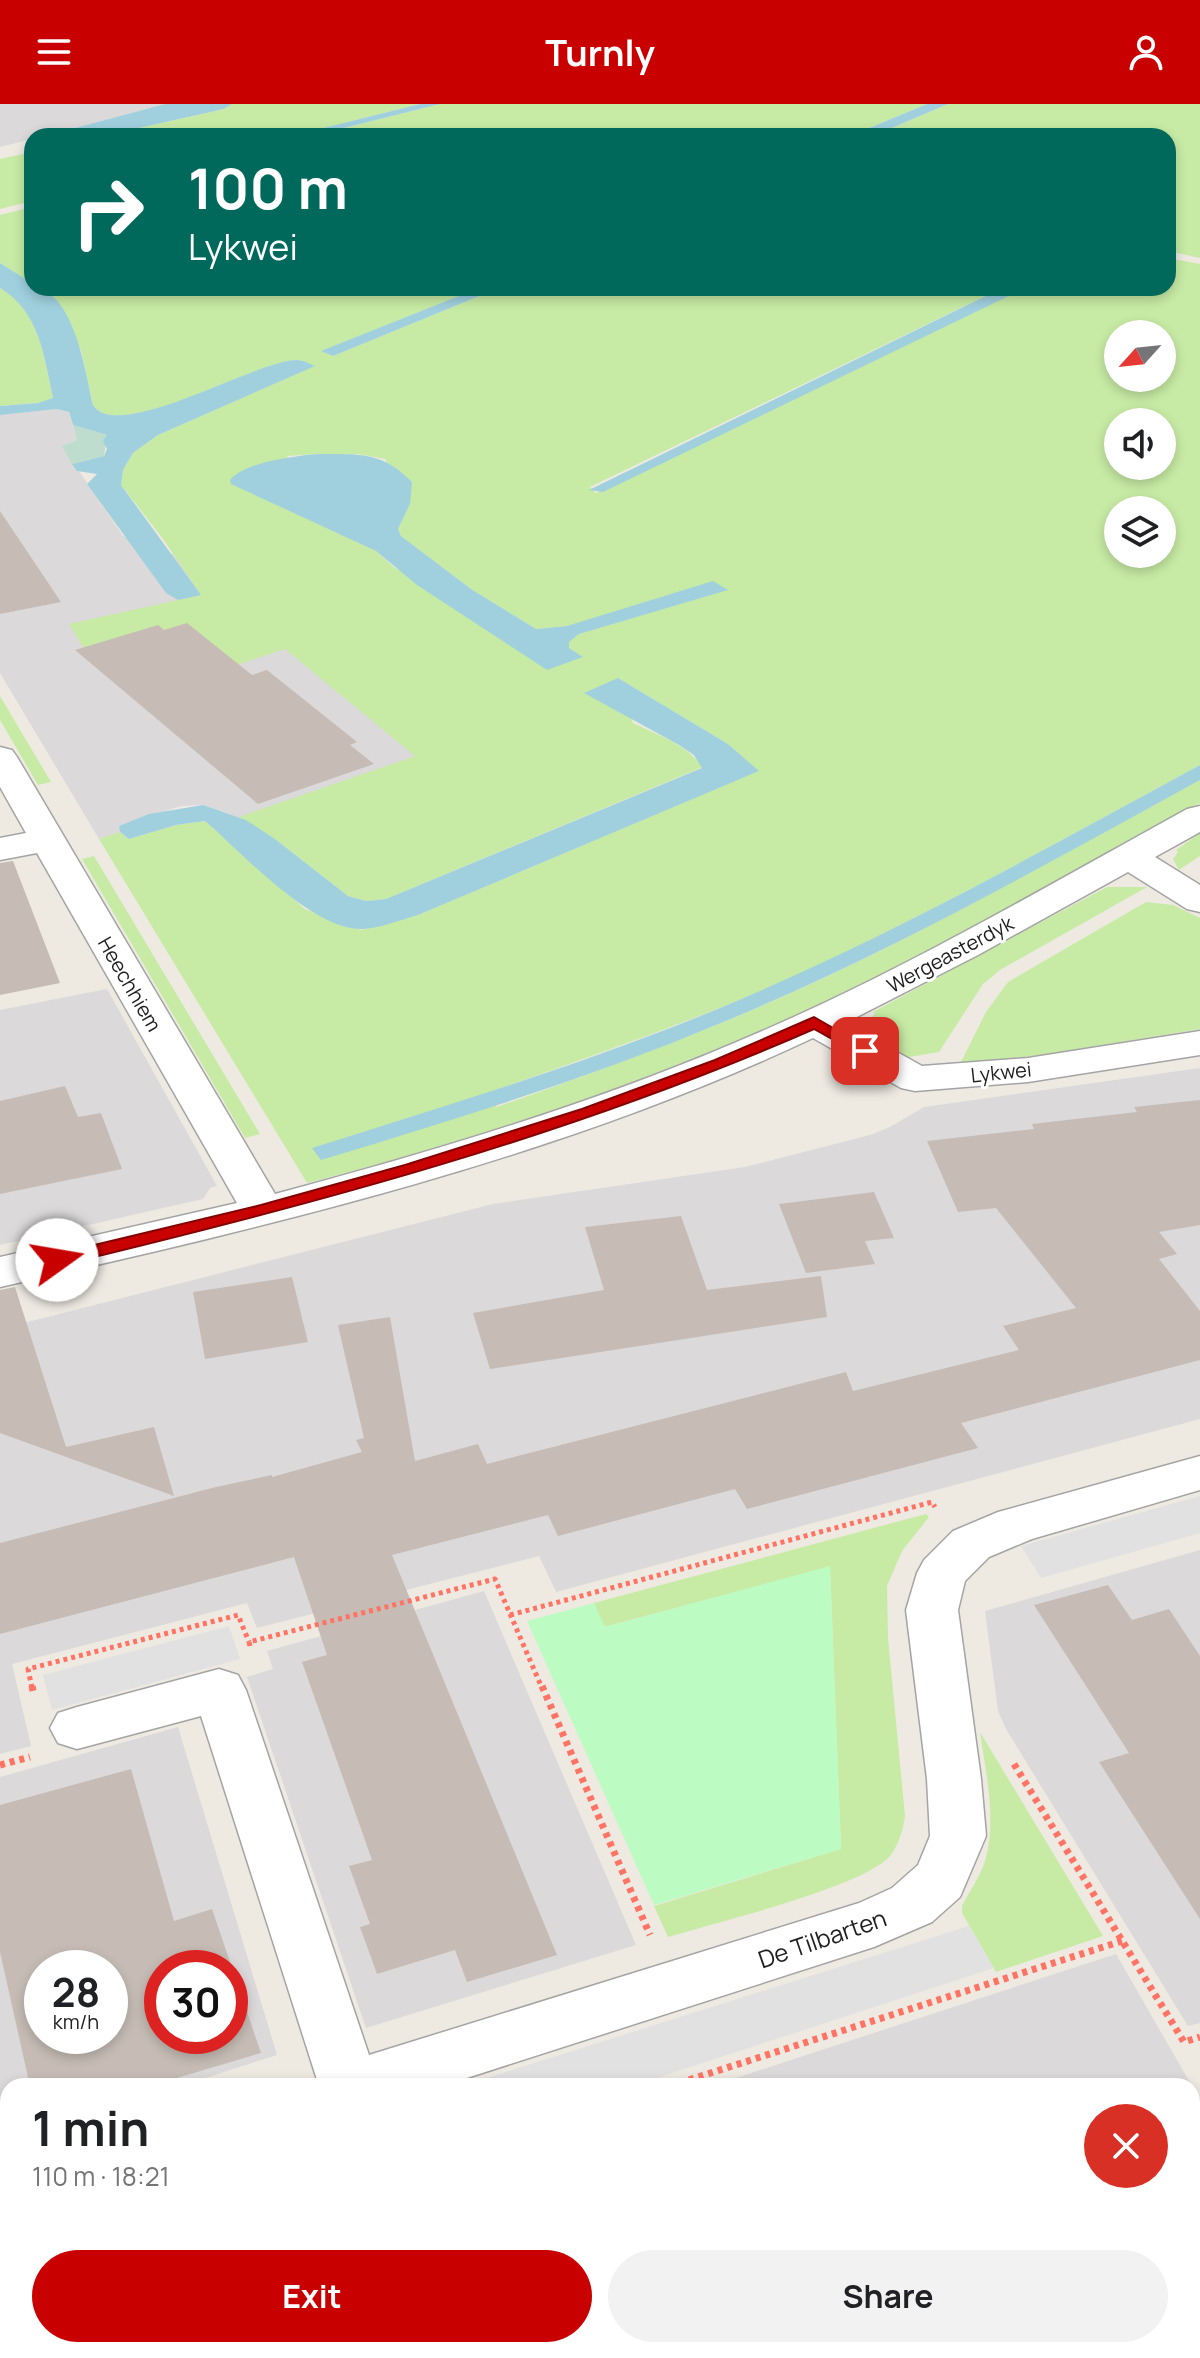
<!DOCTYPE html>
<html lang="en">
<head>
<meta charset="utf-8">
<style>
  body { margin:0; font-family:Manrope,sans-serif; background:#f2f2f2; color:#202124; height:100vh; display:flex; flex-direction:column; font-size:30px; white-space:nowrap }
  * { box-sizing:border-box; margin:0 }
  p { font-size:26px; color:#757577 }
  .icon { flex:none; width:44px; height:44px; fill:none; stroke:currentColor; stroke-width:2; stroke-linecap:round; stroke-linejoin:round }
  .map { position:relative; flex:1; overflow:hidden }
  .drawer { position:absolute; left:0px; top:1974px; width:1200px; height:280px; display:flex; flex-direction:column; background:#fff; border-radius:24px 24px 0 0; box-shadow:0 4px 12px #0003 }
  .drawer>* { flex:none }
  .guide { position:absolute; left:24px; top:24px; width:1152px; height:168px; border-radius:24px; box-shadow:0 4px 12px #0003; background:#00695c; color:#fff; overflow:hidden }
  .needle { width:52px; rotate:243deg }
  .fabs { position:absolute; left:1104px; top:216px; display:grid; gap:16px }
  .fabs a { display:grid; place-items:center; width:72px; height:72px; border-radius:50%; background:#fff; box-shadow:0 4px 12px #0003; font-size:40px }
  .speed { position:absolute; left:24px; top:1846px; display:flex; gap:16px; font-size:40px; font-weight:700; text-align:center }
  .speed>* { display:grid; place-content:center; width:104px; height:104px; border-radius:50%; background:#fff; box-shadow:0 4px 12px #0003; line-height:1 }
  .speed small { font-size:20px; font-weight:400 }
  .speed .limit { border:12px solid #d22; background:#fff; color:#111 }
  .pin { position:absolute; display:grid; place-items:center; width:68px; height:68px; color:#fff; margin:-34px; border-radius:16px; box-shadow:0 4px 12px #0006 }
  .me { position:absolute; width:88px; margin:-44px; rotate:77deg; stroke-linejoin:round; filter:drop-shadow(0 0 6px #0008) }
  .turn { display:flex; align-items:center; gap:28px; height:168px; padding:0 32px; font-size:36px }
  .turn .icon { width:104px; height:104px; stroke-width:2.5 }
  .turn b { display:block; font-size:56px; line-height:68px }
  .round { display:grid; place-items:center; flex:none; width:84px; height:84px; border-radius:42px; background:#f2f2f2 }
  .overview { display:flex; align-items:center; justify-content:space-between; height:136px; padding:0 32px }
  h1 { font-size:48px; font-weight:700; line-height:60px }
  .cta { display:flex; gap:16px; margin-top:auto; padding:16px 32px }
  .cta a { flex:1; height:92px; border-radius:48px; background:#c90000; color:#fff; font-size:32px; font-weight:700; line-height:92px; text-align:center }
  .cta a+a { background:#f2f2f2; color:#202124 }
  header { display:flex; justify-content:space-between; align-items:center; height:104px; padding:0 32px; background:#c90000; color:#fff; font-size:36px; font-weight:700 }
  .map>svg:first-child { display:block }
  .residential { fill:#dbd9d9; fill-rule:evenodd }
  .grass { fill:#c7eba5; fill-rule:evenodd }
  .wetland { fill:#beddcf }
  .park { fill:#bcfbc1 }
  .parking { fill:#e1e1e1 }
  .water { fill:#a0d0de }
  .building { fill:#c6bcb5; fill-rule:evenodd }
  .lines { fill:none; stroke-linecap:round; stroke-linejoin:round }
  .minor-casing { stroke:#a4a4a4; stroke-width:3 }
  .path-far1 { stroke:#fe7363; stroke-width:5; stroke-dasharray:4 4; stroke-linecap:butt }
  .path { stroke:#fe7363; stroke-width:7; stroke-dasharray:5 5; stroke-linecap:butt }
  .minor { fill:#fff; fill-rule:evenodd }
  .route { fill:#c90000; stroke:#830000; stroke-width:2 }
  .labels { text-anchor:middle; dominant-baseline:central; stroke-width:6; stroke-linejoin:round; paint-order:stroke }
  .street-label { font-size:20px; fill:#1d1d1d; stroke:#fff }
  .near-street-label { font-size:24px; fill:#1d1d1d; stroke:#fff }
</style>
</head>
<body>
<header><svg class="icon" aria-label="menu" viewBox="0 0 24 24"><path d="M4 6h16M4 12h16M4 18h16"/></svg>Turnly<svg class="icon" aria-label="person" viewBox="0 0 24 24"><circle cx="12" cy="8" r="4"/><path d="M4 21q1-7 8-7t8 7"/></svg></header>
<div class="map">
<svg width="1200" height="2254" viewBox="0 0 1200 2254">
  <rect width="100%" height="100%" fill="#eeeae2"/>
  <g class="residential">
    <path d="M 0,0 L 165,0 L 45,32 L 32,32 L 32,35 L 0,43 Z"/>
    <path d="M 57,305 L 69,308 L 77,336 L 62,342 L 123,432 L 633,619 L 246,716 L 203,701 L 181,702 L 119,722 L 120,728 L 99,735 L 0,569 L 0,311 Z"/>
    <path d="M 107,885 L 217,1082 L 210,1084 L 203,1095 L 194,1097 L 0,1141 L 0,906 Z"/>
    <path d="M 1200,964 L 1200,1315 L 556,1488 L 539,1452 L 257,1524 L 247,1499 L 12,1560 L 31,1642 L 0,1650 L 0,1225 L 493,1100 L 745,1063 L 870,1031 L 890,1023 L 924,1003 Z"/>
    <path d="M 1200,1446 L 1200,1919 L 1188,1922 L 1006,1625 L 998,1607 L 985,1507 Z"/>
    <path d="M 484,1487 L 636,1841 L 366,1924 L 247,1573 L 273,1565 L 267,1547 Z"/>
    <path d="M 178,1623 L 277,1951 L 180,1982 L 8,1982 L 8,2036 L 0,2039 L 0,1673 ZM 42,1864 L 110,1864 L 110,1932 L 42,1932 ZM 162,1864 L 230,1864 L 230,1932 L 162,1932 Z"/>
    <path d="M 1116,1850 L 1192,1982 L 711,1982 Z"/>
    <path d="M 1192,1983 L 1200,1996 L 1200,2218 L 1192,2220 Z"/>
    <path d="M 160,2246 L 1004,2246 L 947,2254 L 162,2254 Z"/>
  </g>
  <g class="grass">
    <path d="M 232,0 L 420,0 L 291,32 L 103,32 L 224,5 Z"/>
    <path d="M 440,0 L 927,0 L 850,32 L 312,32 Z"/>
    <path d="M 948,0 L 1200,0 L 1200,154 L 1168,147 L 1168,32 L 873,32 Z"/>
    <path d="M 32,48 L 32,97 L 0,105 L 0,55 Z"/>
    <path d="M 32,103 L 32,179 L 0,159 L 0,111 Z"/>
    <path d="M 1168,154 L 1200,160 L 1200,661 C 1065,734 931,810 791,874 C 692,918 588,953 485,990 L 497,1003 C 600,966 702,930 802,884 C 938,822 1068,747 1200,676 L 1200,699 C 1070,771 939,844 804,907 C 644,980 477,1035 307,1079 L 99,735 L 120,728 L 129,735 L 176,721 L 205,717 L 305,805 L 361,826 L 418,811 L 758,667 L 728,640 L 618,574 L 633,619 C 658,631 686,640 703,663 L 386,795 L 366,797 L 348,792 L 275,735 L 239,713 L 415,652 L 285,545 L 134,594 L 88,551 L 69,520 L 201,491 L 163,435 L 121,381 L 123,366 L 133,349 L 158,331 L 314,262 C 309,260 302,256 297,256 C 256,257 118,340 93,301 L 81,246 L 46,189 L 39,184 L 479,184 L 322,247 L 333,252 L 499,184 L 1002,184 L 590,383 L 596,389 L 1025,184 L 1168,184 ZM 1118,230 L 1162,230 L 1162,274 L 1118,274 ZM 1118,318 L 1162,318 L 1162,362 L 1118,362 ZM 318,350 L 358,350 L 385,355 L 410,400 L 398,425 L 401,432 L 471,485 L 536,525 L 567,522 L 727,486 L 578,530 L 569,538 L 569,545 L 582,552 L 395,464 L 376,447 L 326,423 L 287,352 ZM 1118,406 L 1162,406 L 1162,450 L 1118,450 Z"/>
    <path d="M 0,184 C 40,208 44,253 53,295 L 47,298 L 0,302 Z"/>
    <path d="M 0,592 L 51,678 L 38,681 L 0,616 Z"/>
    <path d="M 1200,729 L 1200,752 L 1179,766 L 1173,755 L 1178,748 L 1176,746 Z"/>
    <path d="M 94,752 L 260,1030 L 245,1034 L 82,755 Z"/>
    <path d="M 1107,783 L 1147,783 L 1000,866 L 983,880 L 939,948 L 904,954 L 856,927 L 875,910 L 873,908 Z"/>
    <path d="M 1146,798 L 1173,801 L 1200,814 L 1200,925 L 1041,951 L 960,960 L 986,908 L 1008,878 Z"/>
    <path d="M 926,1410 L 929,1413 L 902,1447 L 887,1482 L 888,1534 L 905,1712 C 903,1726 899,1740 890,1752 C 863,1783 714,1819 668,1833 L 654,1802 L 841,1745 L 830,1463 L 604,1523 L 594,1499 Z"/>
    <path d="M 980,1628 L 1103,1832 L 996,1868 L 962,1809 L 962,1802 C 969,1788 980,1773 985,1757 C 997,1716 986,1670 980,1628 Z"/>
    <path d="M 35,2246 L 160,2246 L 162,2254 L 33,2254 Z"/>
  </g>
  <path class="wetland" d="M 73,321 L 107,331 L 104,352 L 72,360 L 62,342 L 77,336 Z"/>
  <path class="park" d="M 830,1462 L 841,1745 L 654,1801 L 527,1517 L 594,1499 L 605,1523 Z"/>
  <g class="parking">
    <path d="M 1200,1392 L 1200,1429 L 1041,1474 L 1021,1442 Z"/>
    <path d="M 229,1522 L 240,1555 L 52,1606 L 43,1571 Z"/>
    <path d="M 969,1822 L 994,1864 L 632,1982 L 480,1982 L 477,1977 Z"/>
  </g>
  <g class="water">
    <path d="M 165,0 L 232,0 L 224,5 L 103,32 L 45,32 Z"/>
    <path d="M 420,0 L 440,0 L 312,32 L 291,32 Z"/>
    <path d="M 927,0 L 948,0 L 873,32 L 850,32 Z"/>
    <path d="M 0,159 L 32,179 L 32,184 C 74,184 86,271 93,301 C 118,340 256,256 297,256 C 303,256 310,260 315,262 L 158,331 L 133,349 L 123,366 L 121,381 L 201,491 L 178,496 L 166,489 L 87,380 L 97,370 L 77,367 L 72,360 L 104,352 L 107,345 L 103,337 L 107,331 L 73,321 L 69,308 L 57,305 L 0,311 L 0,302 L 38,299 L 53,294 C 44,253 40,208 0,184 Z"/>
    <path d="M 479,184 L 499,184 L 333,252 L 321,247 Z"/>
    <path d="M 1002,184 L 1025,184 L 603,388 L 589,386 Z"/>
    <path d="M 318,350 C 358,350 382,347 412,378 L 410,400 L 398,425 L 401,432 L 471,485 L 536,525 L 567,522 L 713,477 L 728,486 L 579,530 L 569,538 L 569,544 L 583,553 L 547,566 L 417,481 L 376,447 L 231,380 L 230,376 C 245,358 294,352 318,350 Z"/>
    <path d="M 618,574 L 728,640 L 759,667 L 418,811 C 400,816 381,824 363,825 C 314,828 241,748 205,717 L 176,721 L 129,735 L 120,728 L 119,722 L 149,710 L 203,701 L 246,716 L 275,735 L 348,792 L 366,797 L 386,795 L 702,664 L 694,651 L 679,641 L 584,589 Z"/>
    <path d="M 1200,661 L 1200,676 C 1043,762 886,851 721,919 C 590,974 456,1015 321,1056 L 312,1044 C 474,993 637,944 791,873 C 931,810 1065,734 1200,661 Z"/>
    <path d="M 1200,2218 L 1200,2254 L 947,2254 L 1004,2246 L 1192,2246 L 1192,2220 Z"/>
  </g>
  <g class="building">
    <path d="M 0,407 L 61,498 L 0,510 Z"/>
    <path d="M 187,519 L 252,571 L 267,566 L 357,638 L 350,641 L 374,660 L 258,700 L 75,546 L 158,521 L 164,526 Z"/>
    <path d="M 13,757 L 60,879 L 0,891 L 0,759 Z"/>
    <path d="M 65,982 L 78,1013 L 101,1009 L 122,1065 L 0,1090 L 0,997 Z"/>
    <path d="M 1200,996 L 1200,1121 L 1159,1128 L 1177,1150 L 1159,1155 L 1200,1207 L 1200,1256 L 961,1319 L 978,1344 L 747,1405 L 735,1385 L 558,1432 L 548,1411 L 392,1451 L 557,1851 L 467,1878 L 455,1846 L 377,1870 L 360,1823 L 370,1820 L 349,1762 L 372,1756 L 302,1558 L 327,1551 L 294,1453 L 0,1530 L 0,1439 L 216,1383 L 272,1371 L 272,1373 L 362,1348 L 356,1336 L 364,1334 L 338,1221 L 390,1213 L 415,1357 L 478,1340 L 487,1360 L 846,1268 L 853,1287 L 1019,1246 L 1003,1222 L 1076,1204 L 996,1104 L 958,1108 L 927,1037 L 1034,1025 L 1032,1020 L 1137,1008 L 1134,1003 Z"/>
    <path d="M 874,1088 L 894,1134 L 865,1137 L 875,1160 L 806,1169 L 779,1100 Z"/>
    <path d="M 681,1112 L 707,1186 L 821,1172 L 827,1213 L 490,1265 L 473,1209 L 604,1186 L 585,1123 Z"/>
    <path d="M 292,1173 L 308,1238 L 205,1255 L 193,1188 Z"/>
    <path d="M 15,1183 L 66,1343 L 154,1323 L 174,1392 L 0,1329 L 0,1186 Z"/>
    <path d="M 1108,1481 L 1132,1516 L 1169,1505 L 1200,1552 L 1200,1815 L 1099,1658 L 1129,1649 L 1034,1501 Z"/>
    <path d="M 131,1665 L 174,1817 L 212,1805 L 261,1949 L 150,1982 L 30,1982 L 0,1848 L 0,1701 ZM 42,1864 L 110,1864 L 110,1932 L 42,1932 ZM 162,1864 L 230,1864 L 230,1932 L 162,1932 Z"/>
  </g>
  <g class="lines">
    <defs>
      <g id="minor">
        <path d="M 0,643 L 12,646 L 17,653 L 275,1090 C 443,1045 609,995 769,924 C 913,861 1049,781 1187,705 L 1200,702 L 1200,728 L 1155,753 L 1200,781 L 1200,808 L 1187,805 L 1128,768 L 978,851 L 845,919 L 922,962 L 1028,954 L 1200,927 L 1200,951 L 1028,978 L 915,987 L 901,984 L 813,934 C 556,1055 275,1121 0,1183 L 0,1153 L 237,1099 L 37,749 L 0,756 L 0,734 L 26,729 L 0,683 Z"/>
        <path d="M 1200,1352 L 1200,1386 L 1032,1435 L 989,1453 L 965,1477 L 958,1506 L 981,1675 L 986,1732 L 960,1793 L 932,1818 L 874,1843 L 442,1982 L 319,1982 L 201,1612 L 77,1645 L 58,1639 L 50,1624 L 58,1609 L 77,1603 L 219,1565 L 238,1571 L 246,1586 L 369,1951 L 859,1799 L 892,1784 L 918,1761 L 930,1732 L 927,1675 L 906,1506 L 917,1469 L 924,1456 L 953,1427 L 998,1408 Z"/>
        <path d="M 8,2123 L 8,2198 L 0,2202 L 0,2126 Z"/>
      </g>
    </defs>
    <use href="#minor" class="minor-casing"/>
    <g class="path-far1">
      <path d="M 510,1511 L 932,1398 L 935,1403"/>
      <path d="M 250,1542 L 249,1538 L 495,1475 L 542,1584"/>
      <path d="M 32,1584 L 28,1565 L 238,1511 L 249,1538"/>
    </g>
    <g class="path">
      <path d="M 32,1582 L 34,1591"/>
      <path d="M 542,1582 L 650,1831"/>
      <path d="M 1014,1660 L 1184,1938 L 1200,1933"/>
      <path d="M 0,1661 L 30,1653"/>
      <path d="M 670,1982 L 1122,1837"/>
    </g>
    <use href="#minor" class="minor"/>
  </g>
  <path class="route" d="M 814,913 L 873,947 L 871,950 L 859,950 L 814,925 C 570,1032 316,1100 57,1162 L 48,1156 L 57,1150 L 261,1101 L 405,1061 L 582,1005 L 715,956 Z"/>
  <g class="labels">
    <g class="street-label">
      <text transform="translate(950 850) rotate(-28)">Wergeasterdyk</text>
      <text transform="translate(130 880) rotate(60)">Heechhiem</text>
      <text transform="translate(1001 968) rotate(-6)">Lykwei</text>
    </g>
    <g class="near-street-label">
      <text transform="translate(822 1834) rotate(-19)">De Tilbarten</text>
    </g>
  </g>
</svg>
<div class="fabs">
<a><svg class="needle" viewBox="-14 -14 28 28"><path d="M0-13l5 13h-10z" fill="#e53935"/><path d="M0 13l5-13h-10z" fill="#757577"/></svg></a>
<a><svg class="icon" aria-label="sound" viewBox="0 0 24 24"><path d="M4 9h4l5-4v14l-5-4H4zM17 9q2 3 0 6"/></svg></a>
<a><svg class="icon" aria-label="layers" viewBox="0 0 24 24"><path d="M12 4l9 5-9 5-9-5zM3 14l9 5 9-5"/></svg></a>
</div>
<div class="speed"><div>28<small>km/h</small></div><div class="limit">30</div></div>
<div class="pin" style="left:865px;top:947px;background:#d93025"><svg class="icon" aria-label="arrive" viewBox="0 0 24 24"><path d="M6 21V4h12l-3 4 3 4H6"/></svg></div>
<svg class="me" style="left:57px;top:1156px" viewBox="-20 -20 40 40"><circle r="19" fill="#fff"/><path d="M0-13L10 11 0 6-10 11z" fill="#c90000"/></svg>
<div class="guide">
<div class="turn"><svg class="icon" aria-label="right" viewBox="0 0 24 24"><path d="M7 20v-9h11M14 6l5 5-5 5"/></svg><div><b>100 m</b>Lykwei</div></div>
</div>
<section class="drawer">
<div class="overview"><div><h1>1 min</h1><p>110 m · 18:21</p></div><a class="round" style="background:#d93025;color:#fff"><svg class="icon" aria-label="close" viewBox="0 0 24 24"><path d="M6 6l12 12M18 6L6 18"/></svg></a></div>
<div class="cta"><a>Exit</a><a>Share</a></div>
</section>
</div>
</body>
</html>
